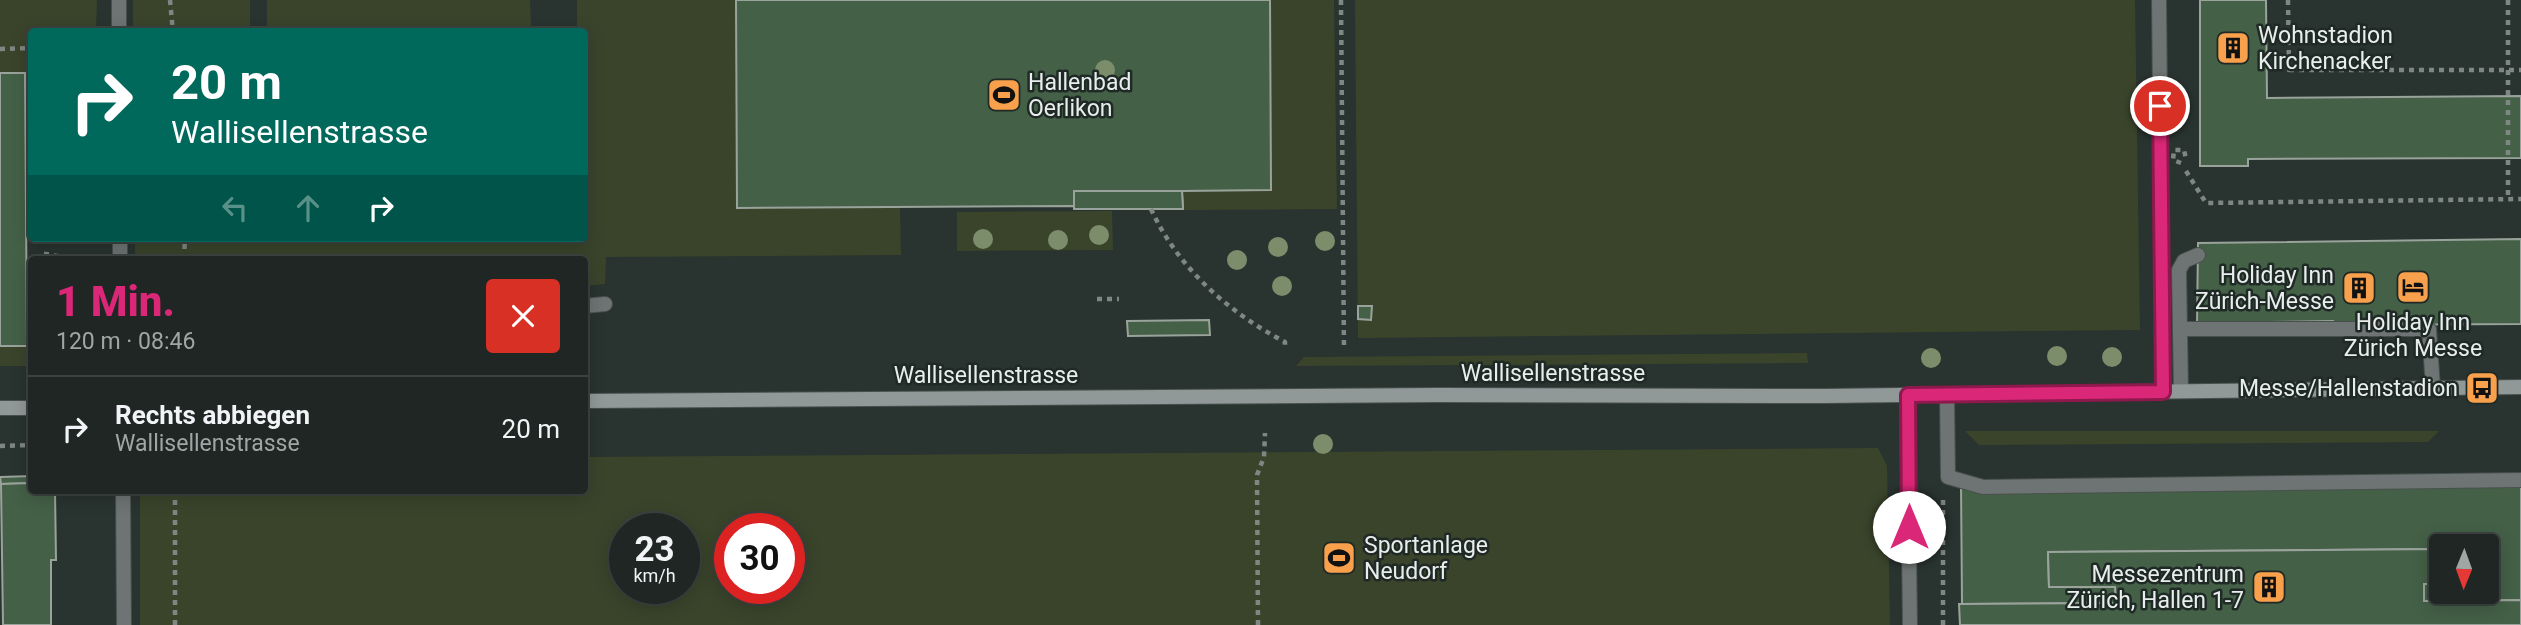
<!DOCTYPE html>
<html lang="de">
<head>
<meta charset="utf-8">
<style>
  body { margin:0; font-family:Roboto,sans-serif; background:#272e2b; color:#f1f3f6; height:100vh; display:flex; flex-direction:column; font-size:26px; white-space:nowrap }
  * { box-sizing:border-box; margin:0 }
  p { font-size:23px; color:#a1a5a6 }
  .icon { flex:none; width:38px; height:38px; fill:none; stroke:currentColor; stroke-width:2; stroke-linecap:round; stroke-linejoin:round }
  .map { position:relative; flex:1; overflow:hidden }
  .details { position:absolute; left:28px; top:256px; width:560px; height:238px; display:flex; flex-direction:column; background:#1f2623; border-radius:7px; box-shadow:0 4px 18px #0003,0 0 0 2px #3c4341 }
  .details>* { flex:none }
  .banner { position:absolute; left:28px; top:28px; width:560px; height:214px; border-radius:7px; box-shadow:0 4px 18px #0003,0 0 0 2px #3c4341; background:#00695c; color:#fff; overflow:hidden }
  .needle { width:46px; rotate:181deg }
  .fabs { position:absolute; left:2429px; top:534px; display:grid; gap:14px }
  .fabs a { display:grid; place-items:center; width:70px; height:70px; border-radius:7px; background:#1f2623; box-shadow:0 4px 18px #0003,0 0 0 2px #3c4341; font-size:35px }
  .speed { position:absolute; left:609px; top:513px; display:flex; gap:14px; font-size:35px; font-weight:700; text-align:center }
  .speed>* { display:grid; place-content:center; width:91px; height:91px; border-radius:50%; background:#1f2623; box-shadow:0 4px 18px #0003,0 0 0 2px #3c4341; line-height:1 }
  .speed small { font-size:18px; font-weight:400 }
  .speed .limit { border:10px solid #d22; background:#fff; color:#111 }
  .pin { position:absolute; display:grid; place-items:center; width:60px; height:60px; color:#fff; margin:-30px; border:4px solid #fff; border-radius:50%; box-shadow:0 2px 7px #0007 }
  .me { position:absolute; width:77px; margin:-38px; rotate:0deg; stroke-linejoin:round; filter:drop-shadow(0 0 5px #0008) }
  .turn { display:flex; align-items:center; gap:24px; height:147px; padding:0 28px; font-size:32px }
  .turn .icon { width:91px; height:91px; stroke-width:2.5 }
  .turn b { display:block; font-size:49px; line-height:60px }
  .lanes { display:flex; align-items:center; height:66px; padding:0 28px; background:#0003; justify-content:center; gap:35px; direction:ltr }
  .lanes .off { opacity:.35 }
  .round { display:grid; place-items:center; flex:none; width:74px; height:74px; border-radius:7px; background:#272e2b }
  .head { display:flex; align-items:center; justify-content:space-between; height:119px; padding:0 28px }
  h1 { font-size:42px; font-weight:800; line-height:52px; color:#db2777 }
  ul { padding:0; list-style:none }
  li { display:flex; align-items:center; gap:21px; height:105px; padding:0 28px; border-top:2px solid #3c4341 }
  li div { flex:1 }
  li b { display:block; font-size:26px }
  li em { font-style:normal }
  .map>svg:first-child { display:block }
  .green { fill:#3a442b; fill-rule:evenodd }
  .building { fill:#446047; stroke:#9aa39b; stroke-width:2 }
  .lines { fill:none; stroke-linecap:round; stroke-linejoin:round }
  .lane-casing { stroke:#48514d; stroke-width:16 }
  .street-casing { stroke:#48514d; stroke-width:16 }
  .secondary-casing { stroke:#48514d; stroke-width:16 }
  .path { stroke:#7f8784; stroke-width:4.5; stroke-dasharray:5 5; stroke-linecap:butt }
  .lane { stroke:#6e7373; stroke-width:14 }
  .street { stroke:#6e7373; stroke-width:14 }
  .secondary { stroke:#909998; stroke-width:14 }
  .path-bridge { stroke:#7f8784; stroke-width:4.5; stroke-dasharray:5 5; stroke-linecap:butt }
  .tree { fill:#7c8d6c }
  .route-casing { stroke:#8e194d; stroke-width:18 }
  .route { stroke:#db2777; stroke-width:12 }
  .labels { text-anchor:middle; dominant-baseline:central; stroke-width:5; stroke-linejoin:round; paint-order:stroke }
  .poi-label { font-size:23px; fill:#e8eeec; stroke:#1f2925; text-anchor:start }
  .street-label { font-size:23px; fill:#e8eeec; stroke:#1f2925 }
</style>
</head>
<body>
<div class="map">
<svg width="2521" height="625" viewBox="0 0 2521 625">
  <rect width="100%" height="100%" fill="#29332f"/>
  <g class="green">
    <path d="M 0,0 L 97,0 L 96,31 L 32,32 L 31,73 L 0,73 Z"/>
    <rect x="133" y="0" width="117" height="31"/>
    <path d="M 267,0 L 530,0 L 531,31 L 267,31 Z"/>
    <path d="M 577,0 L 736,0 L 737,208 L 900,207 L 901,255 L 606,257 L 605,284 L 585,286 L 584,259 L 135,259 L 135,238 L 584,238 L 584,32 L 577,31 Z"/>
    <path d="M 1270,0 L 1334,0 L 1337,209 L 1183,210 L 1182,191 L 1271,190 Z"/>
    <path d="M 1355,0 L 2135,0 L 2140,330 L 1358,338 Z"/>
    <path d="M 1112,211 L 1113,250 L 957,251 L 957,212 Z"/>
    <path d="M 28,304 L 31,304 L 31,366 L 0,366 L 0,346 L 27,345 Z"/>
    <path d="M 1807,353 L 1808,363 L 1296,366 L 1304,357 Z"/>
    <path d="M 1965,431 L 2439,431 L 2428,442 L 1979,445 Z"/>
    <path d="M 1878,448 L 1887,466 L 1890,625 L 140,625 L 140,490 L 584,490 L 585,457 ZM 625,528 L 684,528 L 684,588 L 625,588 ZM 730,528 L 789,528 L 789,588 L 730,588 Z"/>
  </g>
  <g class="building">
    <path d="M 736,0 L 1270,0 L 1271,190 L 1182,191 L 1183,209 L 1074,209 L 1074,206 L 737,208 Z"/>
    <path d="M 2200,0 L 2266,0 L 2267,98 L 2521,96 L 2521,158 L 2248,159 L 2248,166 L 2200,166 Z"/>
    <path d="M 0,73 L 25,73 L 27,346 L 0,346 Z"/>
    <path d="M 1074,191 L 1182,191 L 1183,209 L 1074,209 Z"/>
    <path d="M 2521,239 L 2521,324 L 2333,325 L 2333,321 L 2197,323 L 2198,243 Z"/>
    <path d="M 1358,306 L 1372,306 L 1371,320 L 1358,319 Z"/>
    <path d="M 1209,320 L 1210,335 L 1128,336 L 1127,321 Z"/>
    <path d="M 32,476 L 32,483 L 1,484 L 0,477 Z"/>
    <path d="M 2521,479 L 2521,600 L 2424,601 L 2424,584 L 2441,584 L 2441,592 L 2487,592 L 2487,584 L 2491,584 L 2491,549 L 2487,549 L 2487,546 L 2441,546 L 2441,549 L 2048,552 L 2049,587 L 2115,587 L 2116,603 L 1962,604 L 1961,483 Z"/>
    <path d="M 32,483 L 32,490 L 55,490 L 56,560 L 51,560 L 51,625 L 3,625 L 1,484 Z"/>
    <path d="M 2441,549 L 2441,584 L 2424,584 L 2424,601 L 2521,600 L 2521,625 L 1960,625 L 1959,604 L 2116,603 L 2115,587 L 2049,587 L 2048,552 Z"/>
    <rect x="2487" y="549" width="4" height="35"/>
  </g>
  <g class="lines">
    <defs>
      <g id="lane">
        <path d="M 584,306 L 605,304"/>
        <path d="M 2180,329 L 2429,329 L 2433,388"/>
        <path d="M 2181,391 L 2179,270 L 2184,261 L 2198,255"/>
        <path d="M 1947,395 L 1948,477 L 1983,487 L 2521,480"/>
      </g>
      <g id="street">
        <path d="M 119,0 L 119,32"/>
        <path d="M 2159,0 L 2163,392"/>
        <path d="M 120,238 L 120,259"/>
        <path d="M 1907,395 L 1910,625"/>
        <path d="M 123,490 L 124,625"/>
      </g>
      <g id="secondary">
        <path d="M 584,401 L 1437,395 L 1825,396 L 2521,387"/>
        <path d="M 0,408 L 32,408"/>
      </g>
    </defs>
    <use href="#lane" class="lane-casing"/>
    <use href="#street" class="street-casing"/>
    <use href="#secondary" class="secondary-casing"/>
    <g class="path">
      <path d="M 170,0 L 173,32"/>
      <path d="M 1341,0 L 1344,350"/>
      <path d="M 2288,0 L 2289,70 L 2521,70"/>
      <path d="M 2508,0 L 2508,199"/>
      <path d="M 0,49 L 32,48"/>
      <path d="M 2186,171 L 2206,203 L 2521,199"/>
      <path d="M 1151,209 C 1178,268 1228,312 1285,342 L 1285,349"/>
      <path d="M 40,259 L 40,253 L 75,259"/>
      <path d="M 184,259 L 185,238"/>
      <path d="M 1097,299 L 1119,299"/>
      <path d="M 0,446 L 32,445"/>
      <path d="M 175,490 L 175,625"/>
      <path d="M 1258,625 L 1257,475 L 1264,457 L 1265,433"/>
      <path d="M 1943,625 L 1943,500"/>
    </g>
    <use href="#lane" class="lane"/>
    <use href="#street" class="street"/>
    <use href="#secondary" class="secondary"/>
    <path class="path-bridge" d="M 2181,163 L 2173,160 L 2174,150 L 2184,150 L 2186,159"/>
  </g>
  <g class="tree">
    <circle cx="1105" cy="70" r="10"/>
    <circle cx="1099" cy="235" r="10"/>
    <circle cx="983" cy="239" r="10"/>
    <circle cx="1058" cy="240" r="10"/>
    <circle cx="1325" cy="241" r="10"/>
    <circle cx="1278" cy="247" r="10"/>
    <circle cx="1237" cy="260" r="10"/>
    <circle cx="1282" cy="286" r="10"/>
    <circle cx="2057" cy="356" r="10"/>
    <circle cx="2112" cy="357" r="10"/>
    <circle cx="1931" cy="358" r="10"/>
    <circle cx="1323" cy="444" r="10"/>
  </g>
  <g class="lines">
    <defs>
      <path id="route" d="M 1909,527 L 1908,395 L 2163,392 L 2160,106"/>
    </defs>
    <use href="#route" class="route-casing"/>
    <use href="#route" class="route"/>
  </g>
  <defs>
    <symbol id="building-square" viewBox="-11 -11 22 22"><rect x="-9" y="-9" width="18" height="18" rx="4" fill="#f9a04c" stroke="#1f2925"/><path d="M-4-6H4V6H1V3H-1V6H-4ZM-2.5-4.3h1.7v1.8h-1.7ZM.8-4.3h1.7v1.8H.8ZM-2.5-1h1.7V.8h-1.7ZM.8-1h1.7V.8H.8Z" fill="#111"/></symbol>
    <symbol id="stadium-square" viewBox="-11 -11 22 22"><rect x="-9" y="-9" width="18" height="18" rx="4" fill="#f9a04c" stroke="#1f2925"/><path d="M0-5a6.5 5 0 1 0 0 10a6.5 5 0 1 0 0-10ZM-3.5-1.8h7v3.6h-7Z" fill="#111"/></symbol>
    <symbol id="hotel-square" viewBox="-11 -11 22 22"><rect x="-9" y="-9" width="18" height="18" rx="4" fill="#f9a04c" stroke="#1f2925"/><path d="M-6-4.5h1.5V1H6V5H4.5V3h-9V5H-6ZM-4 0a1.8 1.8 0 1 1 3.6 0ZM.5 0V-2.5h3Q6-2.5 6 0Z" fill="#111"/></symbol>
    <symbol id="bus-square" viewBox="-11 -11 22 22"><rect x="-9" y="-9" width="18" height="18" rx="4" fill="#f9a04c" stroke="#1f2925"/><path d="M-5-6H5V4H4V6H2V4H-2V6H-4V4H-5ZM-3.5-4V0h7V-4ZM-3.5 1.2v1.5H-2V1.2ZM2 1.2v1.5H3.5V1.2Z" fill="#111"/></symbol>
  </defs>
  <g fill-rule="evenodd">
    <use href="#building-square" x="2214" y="29" width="38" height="38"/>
    <use href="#stadium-square" x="985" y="76" width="38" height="38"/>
    <use href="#hotel-square" x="2394" y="268" width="38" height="38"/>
    <use href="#building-square" x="2340" y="269" width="38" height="38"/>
    <use href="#bus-square" x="2463" y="369" width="38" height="38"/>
    <use href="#stadium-square" x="1320" y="539" width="38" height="38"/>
    <use href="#building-square" x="2250" y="568" width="38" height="38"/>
  </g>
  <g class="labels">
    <g class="poi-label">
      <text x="2258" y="35">Wohnstadion<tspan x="2258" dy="26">Kirchenacker</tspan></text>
      <text x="1028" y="82">Hallenbad<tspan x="1028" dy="26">Oerlikon</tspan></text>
      <text x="2334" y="275" text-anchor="end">Holiday Inn<tspan x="2334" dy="26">Zürich-Messe</tspan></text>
      <text x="2413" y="322" text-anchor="middle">Holiday Inn<tspan x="2413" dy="26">Zürich Messe</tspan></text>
      <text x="2458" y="388" text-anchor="end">Messe/Hallenstadion</text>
      <text x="1364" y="545">Sportanlage<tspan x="1364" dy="26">Neudorf</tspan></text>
      <text x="2244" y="574" text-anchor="end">Messezentrum<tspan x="2244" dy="26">Zürich, Hallen 1-7</tspan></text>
    </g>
    <g class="street-label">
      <text x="1553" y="373">Wallisellenstrasse</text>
      <text x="986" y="375">Wallisellenstrasse</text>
    </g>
  </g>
</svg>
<div class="fabs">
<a><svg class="needle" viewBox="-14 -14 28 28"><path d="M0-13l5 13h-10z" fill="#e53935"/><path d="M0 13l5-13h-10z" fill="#a1a5a6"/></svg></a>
</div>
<div class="speed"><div>23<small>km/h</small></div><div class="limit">30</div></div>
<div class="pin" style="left:2160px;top:106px;background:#d93025"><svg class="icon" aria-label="arrive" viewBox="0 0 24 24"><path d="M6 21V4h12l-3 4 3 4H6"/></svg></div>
<svg class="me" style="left:1909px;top:527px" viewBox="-20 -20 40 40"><circle r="19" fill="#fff"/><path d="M0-13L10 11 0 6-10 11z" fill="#db2777"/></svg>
<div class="banner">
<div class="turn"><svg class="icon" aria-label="right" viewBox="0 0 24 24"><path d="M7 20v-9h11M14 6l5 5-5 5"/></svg><div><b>20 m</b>Wallisellenstrasse</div></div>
<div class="lanes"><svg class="icon off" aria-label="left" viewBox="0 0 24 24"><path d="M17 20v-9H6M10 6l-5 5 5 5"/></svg><svg class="icon off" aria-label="ahead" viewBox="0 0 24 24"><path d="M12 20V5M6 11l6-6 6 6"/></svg><svg class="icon" aria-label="right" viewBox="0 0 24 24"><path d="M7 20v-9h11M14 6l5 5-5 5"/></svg></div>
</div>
<section class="details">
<div class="head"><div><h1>1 Min.</h1><p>120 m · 08:46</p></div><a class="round" style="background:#d93025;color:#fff"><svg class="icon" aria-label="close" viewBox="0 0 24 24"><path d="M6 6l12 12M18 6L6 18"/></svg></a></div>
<ul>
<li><svg class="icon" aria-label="right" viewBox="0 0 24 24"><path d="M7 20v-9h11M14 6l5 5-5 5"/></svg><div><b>Rechts abbiegen</b><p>Wallisellenstrasse</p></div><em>20 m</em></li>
</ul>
</section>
</div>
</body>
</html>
